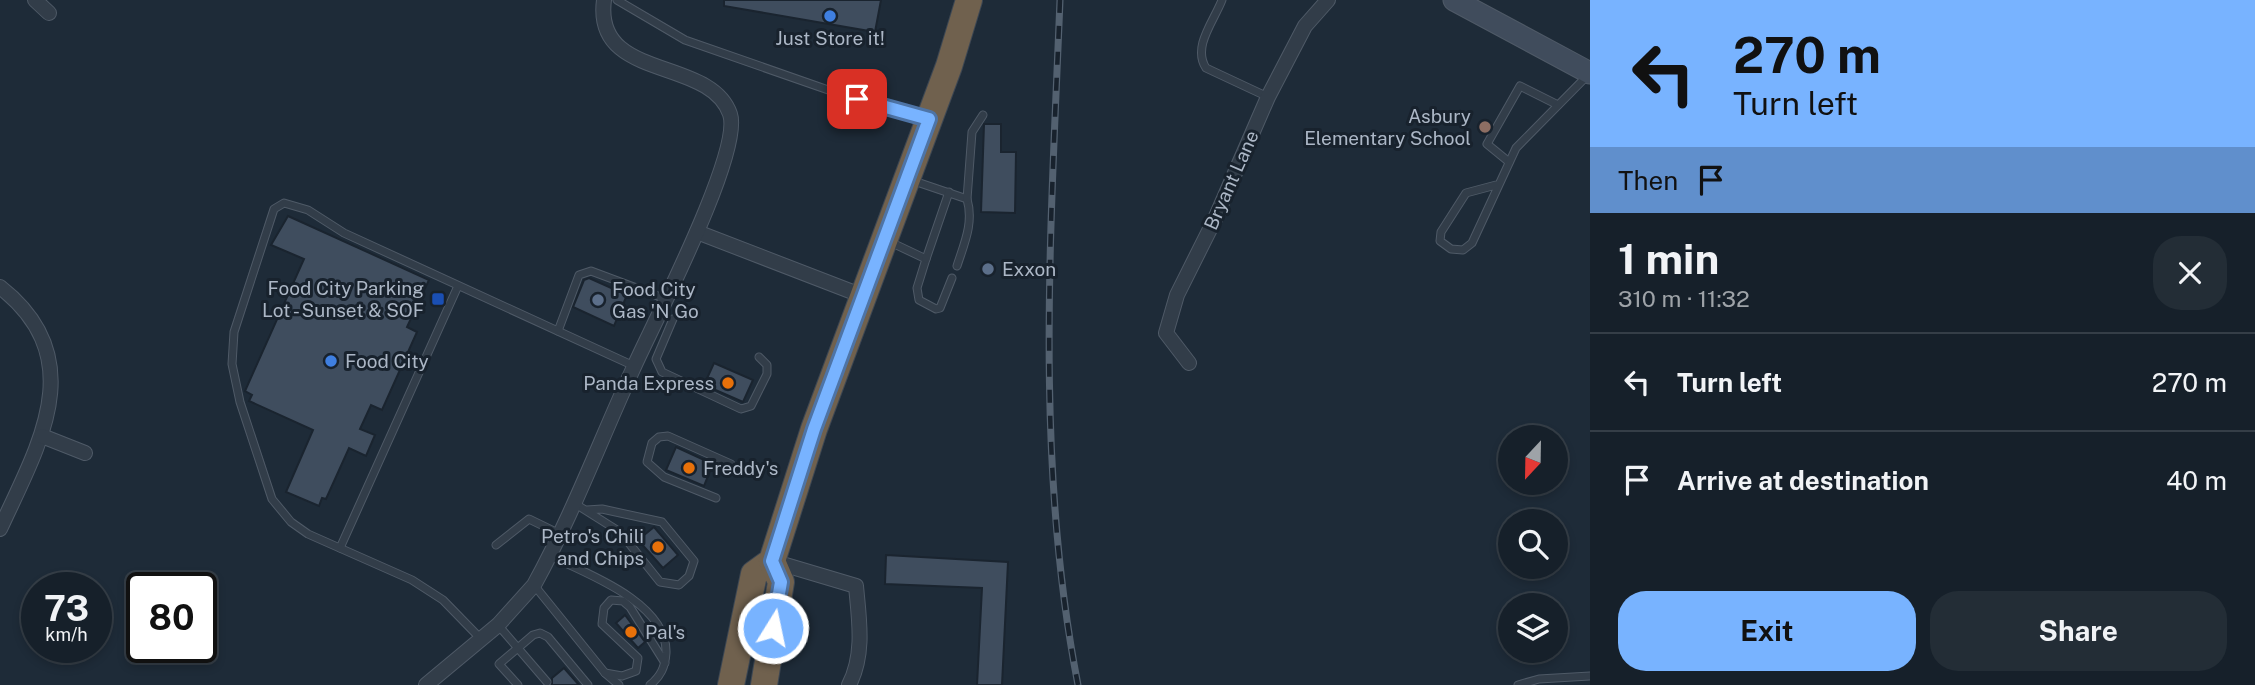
<!DOCTYPE html>
<html lang="en">
<head>
<meta charset="utf-8">
<style>
  body { margin:0; font-family:"Public Sans",sans-serif; background:#232d36; color:#f1f3f6; height:100vh; display:flex; flex-direction:column; font-size:26px; white-space:nowrap }
  * { box-sizing:border-box; margin:0 }
  p { font-size:23px; color:#9ea3a8 }
  .icon { flex:none; width:38px; height:38px; fill:none; stroke:currentColor; stroke-width:2; stroke-linecap:round; stroke-linejoin:round }
  .map { position:relative; flex:1; overflow:hidden }
  .panel { display:flex; flex-direction:column; background:#16202a; width:665px }
  .panel>* { flex:none }
  .top-card { background:#78b3ff; color:#111; overflow:hidden }
  .needle { width:46px; rotate:202deg }
  .fabs { position:absolute; left:1498px; top:425px; display:grid; gap:14px }
  .fabs a { display:grid; place-items:center; width:70px; height:70px; border-radius:50%; background:#16202a; box-shadow:0 4px 10px #0003,0 0 0 2px #353e47; font-size:35px }
  .speed { position:absolute; left:21px; top:572px; display:flex; gap:14px; font-size:35px; font-weight:700; text-align:center }
  .speed>* { display:grid; place-content:center; width:91px; height:91px; border-radius:50%; background:#16202a; box-shadow:0 4px 10px #0003,0 0 0 2px #353e47; line-height:1 }
  .speed small { font-size:18px; font-weight:400 }
  .speed .limit { border:4px solid #111; border-radius:10px; background:#fff; color:#111 }
  .pin { position:absolute; display:grid; place-items:center; width:60px; height:60px; color:#fff; margin:-30px; border-radius:14px; box-shadow:0 4px 10px #0006 }
  .me { position:absolute; width:77px; margin:-38px; rotate:10deg; stroke-linejoin:round; filter:drop-shadow(0 0 5px #0008) }
  .turn { display:flex; align-items:center; gap:24px; height:147px; padding:0 28px; font-size:32px }
  .turn .icon { width:91px; height:91px; stroke-width:2.5 }
  .turn b { display:block; font-size:49px; line-height:60px }
  .then { display:flex; align-items:center; height:66px; padding:0 28px; background:#0003; gap:14px; font-size:26px }
  .round { display:grid; place-items:center; flex:none; width:74px; height:74px; border-radius:28px; background:#232d36 }
  .summary { display:flex; align-items:center; justify-content:space-between; height:119px; padding:0 28px }
  h1 { font-size:42px; font-weight:700; line-height:52px }
  .action { display:flex; gap:14px; margin-top:auto; padding:14px 28px }
  .action a { flex:1; height:80px; border-radius:28px; background:#78b3ff; color:#111; font-size:28px; font-weight:700; line-height:80px; text-align:center }
  .action a+a { background:#232d36; color:#f1f3f6 }
  ul { padding:0; list-style:none }
  li { display:flex; align-items:center; gap:21px; height:98px; padding:0 28px; border-top:2px solid #353e47 }
  li div { flex:1 }
  li b { display:block; font-size:26px }
  li em { font-style:normal }
  main { display:flex; flex:1; min-height:0 }
  .map>svg:first-child { display:block }
  .building { fill:#3f4d5e; stroke:#1a242f; stroke-width:2 }
  .lines { fill:none; stroke-linecap:round; stroke-linejoin:round }
  .lane-casing { stroke:#4f5a67; stroke-width:9 }
  .street-casing { stroke:#4f5a67; stroke-width:16 }
  .secondary-casing { stroke:#4f5a67; stroke-width:23 }
  .highway-casing { stroke:#3d4753; stroke-width:28 }
  .lane { stroke:#323d49; stroke-width:7 }
  .street { stroke:#323d49; stroke-width:14 }
  .secondary { stroke:#404c5c; stroke-width:21 }
  .highway { stroke:#70614e; stroke-width:26 }
  .rail-casing { stroke:#536170; stroke-width:7 }
  .rail { stroke:#18222d; stroke-width:4.5; stroke-dasharray:13; stroke-linecap:butt }
  .route-casing { stroke:#4e74a6; stroke-width:18 }
  .route { stroke:#78b3ff; stroke-width:12 }
  .shop-dot { fill:#3f7fe0; stroke:#18222d; stroke-width:2.5 }
  .education-dot { fill:#8d6e63; stroke:#18222d; stroke-width:2.5 }
  .service-dot { fill:#5c6f8a; stroke:#18222d; stroke-width:2.5 }
  .transit-dot { fill:#1a4fb4; stroke:#18222d; stroke-width:2.5 }
  .food-dot { fill:#e8710a; stroke:#18222d; stroke-width:2.5 }
  .labels { text-anchor:middle; dominant-baseline:central; stroke-width:6; stroke-linejoin:round; paint-order:stroke }
  .poi-label { font-size:19px; fill:#acb7c6; stroke:#18222d; text-anchor:start }
  .street-label { font-size:19px; fill:#acb7c6; stroke:#18222d }
</style>
</head>
<body>
<main>
<div class="map">
<svg width="1590" height="685" viewBox="0 0 1590 685">
  <rect width="100%" height="100%" fill="#1e2b38"/>
  <g class="building">
    <path d="M 724,0 L 881,0 L 875,32 L 724,6 Z"/>
    <path d="M 984,124 L 1001,124 L 1001,152 L 1016,152 L 1015,213 L 981,212 Z"/>
    <path d="M 288,216 L 429,280 L 407,327 L 417,332 L 382,410 L 371,405 L 360,429 L 375,435 L 366,456 L 349,448 L 326,499 L 322,498 L 319,506 L 286,492 L 313,430 L 249,401 L 252,395 L 245,391 L 304,259 L 271,245 Z"/>
    <path d="M 589,278 L 627,295 L 614,326 L 573,307 L 584,280 Z"/>
    <path d="M 714,363 L 753,380 L 743,402 L 704,385 Z"/>
    <path d="M 676,447 L 713,464 L 704,486 L 666,470 Z"/>
    <path d="M 654,527 L 678,555 L 663,568 L 638,540 Z"/>
    <path d="M 886,555 L 1008,562 L 1002,685 L 977,685 L 982,588 L 885,584 Z"/>
    <path d="M 625,615 L 645,642 L 638,648 L 616,623 Z"/>
    <path d="M 564,668 L 579,685 L 552,685 L 552,678 Z"/>
  </g>
  <g class="lines">
    <defs>
      <g id="lane">
        <path d="M 617,0 L 685,40 L 834,92 L 925,118"/>
        <path d="M 1222,0 C 1214,21 1192,47 1206,68 L 1268,97"/>
        <path d="M 1509,162 L 1487,144 L 1520,86 L 1558,105"/>
        <path d="M 911,180 L 967,199 C 974,223 964,244 957,266"/>
        <path d="M 1496,185 L 1466,193 L 1441,232 L 1440,241 L 1451,249 L 1463,250 L 1472,243 L 1516,148 L 1587,76"/>
        <path d="M 967,199 L 972,132 L 983,115"/>
        <path d="M 888,241 L 926,259 L 917,288 L 919,300 L 936,309 L 940,308 L 952,278"/>
        <path d="M 926,259 L 949,192"/>
        <path d="M 673,319 L 656,359 L 662,372 L 741,409 L 751,406 L 767,374 L 767,365 L 759,357"/>
        <path d="M 558,331 L 579,275 L 591,271 L 666,299"/>
        <path d="M 716,498 L 664,477 L 647,462 L 652,443 L 659,437 L 668,436 L 731,464"/>
        <path d="M 574,503 L 620,532 L 660,582 L 679,585 L 689,576 L 694,561 L 662,522 L 602,509 L 587,510"/>
        <path d="M 496,545 L 529,519 L 560,534"/>
        <path d="M 340,548 L 458,286"/>
        <path d="M 550,556 C 586,573 668,603 666,653 C 665,667 661,676 650,685"/>
        <path d="M 534,585 L 605,673 L 619,685"/>
        <path d="M 498,625 L 547,682"/>
        <path d="M 480,638 L 443,600 L 412,580 L 308,534 L 291,522 L 272,499 L 240,402 L 232,364 L 234,332 L 274,209 L 284,203 L 308,210 L 344,233 L 634,366"/>
        <path d="M 605,673 L 622,676 L 636,671 L 638,658 L 602,624 L 604,608 L 611,600 L 623,601 L 630,607 L 665,663"/>
        <path d="M 518,685 L 499,664 L 533,635 L 540,633 L 548,637 L 588,685"/>
        <path d="M 1518,685 L 1539,679 L 1590,676"/>
      </g>
      <g id="street">
        <path d="M 35,0 L 49,13"/>
        <path d="M 697,232 L 863,296"/>
        <path d="M 0,287 C 92,359 38,446 0,529"/>
        <path d="M 1189,363 L 1166,333 L 1177,295 L 1215,219 L 1268,97 L 1305,26 L 1328,0"/>
        <path d="M 42,436 L 85,453"/>
        <path d="M 772,561 L 856,586 C 859,619 865,654 849,685"/>
        <path d="M 426,685 L 498,625 L 534,585 C 572,516 600,441 633,369 C 652,326 743,152 730,114 C 710,56 593,82 604,0"/>
      </g>
      <path id="secondary" d="M 1454,0 L 1590,73"/>
      <g id="highway">
        <path d="M 731,685 L 754,574 L 772,561 L 814,429 L 949,66 L 969,0"/>
        <path d="M 764,685 L 781,582 L 772,561"/>
      </g>
    </defs>
    <use href="#lane" class="lane-casing"/>
    <use href="#street" class="street-casing"/>
    <use href="#secondary" class="secondary-casing"/>
    <use href="#highway" class="highway-casing"/>
    <use href="#lane" class="lane"/>
    <use href="#street" class="street"/>
    <use href="#secondary" class="secondary"/>
    <use href="#highway" class="highway"/>
    <defs>
      <path id="rail" d="M 1060,0 C 1051,227 1034,460 1078,685"/>
    </defs>
    <use href="#rail" class="rail-casing"/>
    <use href="#rail" class="rail"/>
  </g>
  <g class="lines">
    <defs>
      <path id="route" d="M 773,628 L 781,582 L 772,561 L 814,429 L 929,119 L 857,99"/>
    </defs>
    <use href="#route" class="route-casing"/>
    <use href="#route" class="route"/>
  </g>
  <g class="shop-dot">
    <circle cx="830" cy="16" r="7"/>
    <circle cx="331" cy="361" r="7"/>
  </g>
  <circle class="education-dot" cx="1485" cy="127" r="7"/>
  <g class="service-dot">
    <circle cx="988" cy="269" r="7"/>
    <circle cx="598" cy="300" r="7"/>
  </g>
  <rect class="transit-dot" x="431" y="292" width="14" height="14" rx="3.5"/>
  <g class="food-dot">
    <circle cx="728" cy="383" r="7"/>
    <circle cx="689" cy="468" r="7"/>
    <circle cx="658" cy="547" r="7"/>
    <circle cx="631" cy="632" r="7"/>
  </g>
  <g class="labels">
    <g class="poi-label">
      <text x="830" y="38" text-anchor="middle">Just Store it!</text>
      <text x="1471" y="116" text-anchor="end">Asbury<tspan x="1471" dy="22">Elementary School</tspan></text>
      <text x="1002" y="269">Exxon</text>
      <text x="424" y="288" text-anchor="end">Food City Parking<tspan x="424" dy="22">Lot - Sunset &amp; SOF</tspan></text>
      <text x="612" y="289">Food City<tspan x="612" dy="22">Gas 'N Go</tspan></text>
      <text x="345" y="361">Food City</text>
      <text x="714" y="383" text-anchor="end">Panda Express</text>
      <text x="703" y="468">Freddy's</text>
      <text x="644" y="536" text-anchor="end">Petro's Chili<tspan x="644" dy="22">and Chips</tspan></text>
      <text x="645" y="632">Pal's</text>
    </g>
    <g class="street-label">
      <text transform="translate(1231 180) rotate(-66)">Bryant Lane</text>
    </g>
  </g>
</svg>
<div class="fabs">
<a><svg class="needle" viewBox="-14 -14 28 28"><path d="M0-13l5 13h-10z" fill="#e53935"/><path d="M0 13l5-13h-10z" fill="#9ea3a8"/></svg></a>
<a><svg class="icon" aria-label="search" viewBox="0 0 24 24"><circle cx="10" cy="10" r="6"/><path d="M15 15l6 6"/></svg></a>
<a><svg class="icon" aria-label="layers" viewBox="0 0 24 24"><path d="M12 4l9 5-9 5-9-5zM3 14l9 5 9-5"/></svg></a>
</div>
<div class="speed"><div>73<small>km/h</small></div><div class="limit">80</div></div>
<div class="pin" style="left:857px;top:99px;background:#d93025"><svg class="icon" aria-label="arrive" viewBox="0 0 24 24"><path d="M6 21V4h12l-3 4 3 4H6"/></svg></div>
<svg class="me" style="left:773px;top:628px" viewBox="-20 -20 40 40"><circle r="17" fill="#78b3ff" stroke="#fff" stroke-width="3"/><path d="M0-11L8 9 0 5-8 9z" fill="#fff"/></svg>
</div>
<section class="panel">
<div class="top-card">
<div class="turn"><svg class="icon" aria-label="left" viewBox="0 0 24 24"><path d="M17 20v-9H6M10 6l-5 5 5 5"/></svg><div><b>270 m</b>Turn left</div></div>
<div class="then">Then<svg class="icon" aria-label="arrive" viewBox="0 0 24 24"><path d="M6 21V4h12l-3 4 3 4H6"/></svg></div>
</div>
<div class="summary"><div><h1>1 min</h1><p>310 m · 11:32</p></div><a class="round"><svg class="icon" aria-label="close" viewBox="0 0 24 24"><path d="M6 6l12 12M18 6L6 18"/></svg></a></div>
<ul>
<li><svg class="icon" aria-label="left" viewBox="0 0 24 24"><path d="M17 20v-9H6M10 6l-5 5 5 5"/></svg><div><b>Turn left</b></div><em>270 m</em></li>
<li><svg class="icon" aria-label="arrive" viewBox="0 0 24 24"><path d="M6 21V4h12l-3 4 3 4H6"/></svg><div><b>Arrive at destination</b></div><em>40 m</em></li>
</ul>
<div class="action"><a>Exit</a><a>Share</a></div>
</section>
</main>
</body>
</html>
